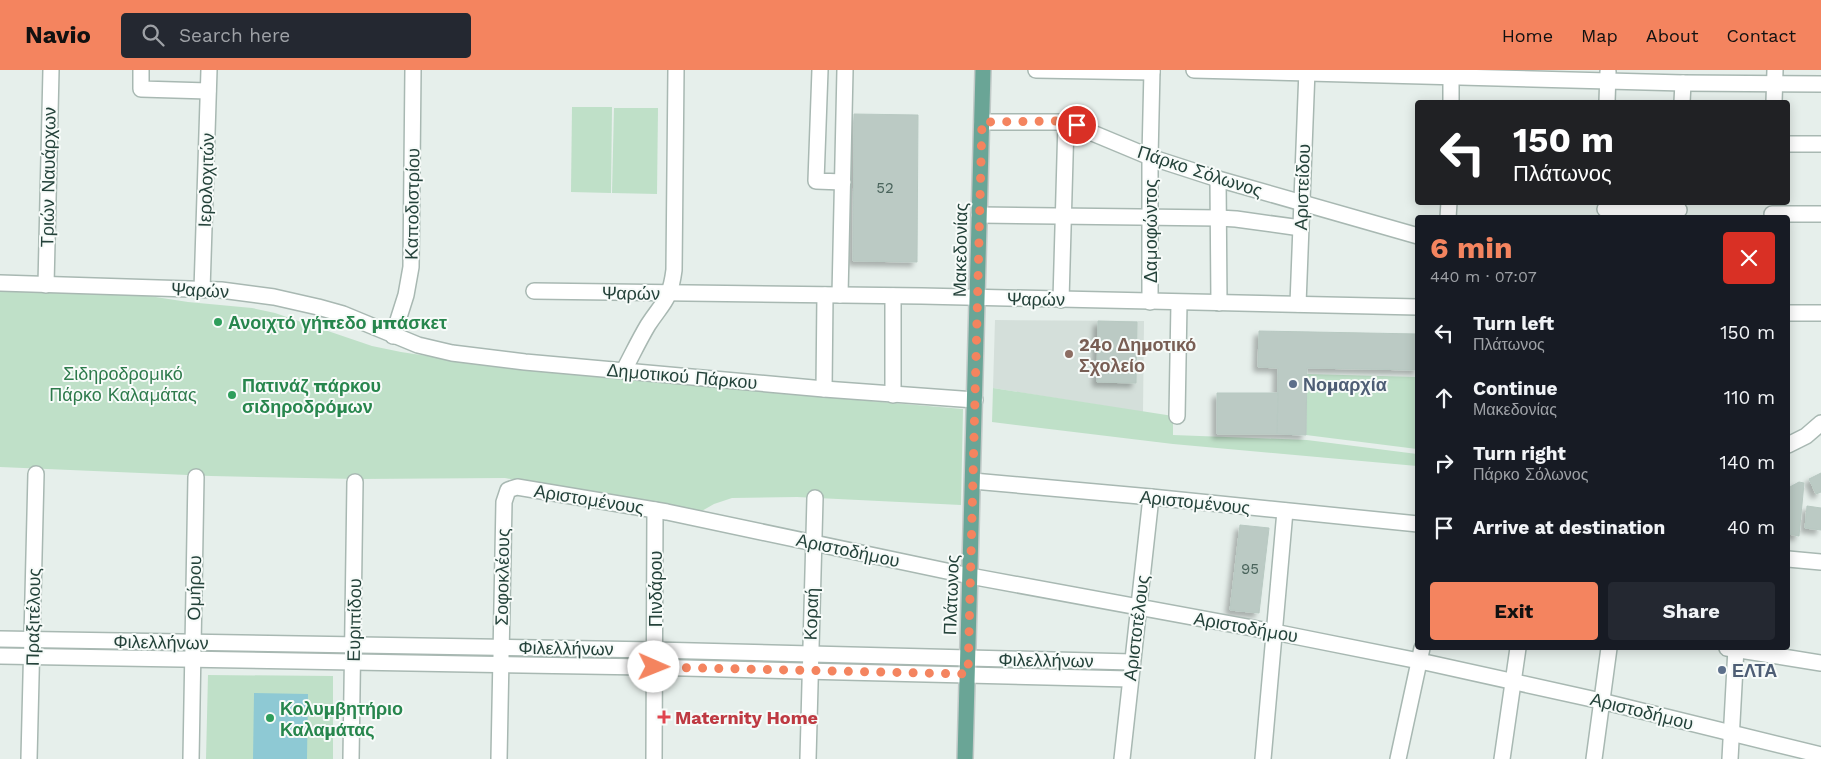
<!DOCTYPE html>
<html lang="en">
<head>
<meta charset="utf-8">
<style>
  body { margin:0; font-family:"Work Sans",sans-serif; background:#242831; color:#f1f3f6; height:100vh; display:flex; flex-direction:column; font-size:19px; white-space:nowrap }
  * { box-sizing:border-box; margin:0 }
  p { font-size:16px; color:#9ea1a6 }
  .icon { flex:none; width:28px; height:28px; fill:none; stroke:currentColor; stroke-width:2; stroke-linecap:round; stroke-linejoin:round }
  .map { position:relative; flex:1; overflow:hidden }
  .drawer { position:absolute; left:1415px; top:145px; width:375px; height:435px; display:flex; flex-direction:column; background:#171b24; border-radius:5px; box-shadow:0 2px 12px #0003 }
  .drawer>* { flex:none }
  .hud { position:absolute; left:1415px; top:30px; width:375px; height:105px; border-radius:5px; box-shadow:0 2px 12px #0003; background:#202124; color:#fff; overflow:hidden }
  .pin { position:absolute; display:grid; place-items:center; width:42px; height:42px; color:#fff; margin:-21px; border:2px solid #fff; border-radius:50%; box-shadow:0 1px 5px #0007 }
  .me { position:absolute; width:55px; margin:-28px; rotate:91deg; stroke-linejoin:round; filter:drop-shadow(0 0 4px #0008) }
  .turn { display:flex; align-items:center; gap:18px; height:105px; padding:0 15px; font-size:22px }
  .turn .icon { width:65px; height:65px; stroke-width:2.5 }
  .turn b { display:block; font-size:35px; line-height:42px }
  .round { display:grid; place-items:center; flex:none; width:52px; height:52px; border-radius:5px; background:#242831 }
  .overview { display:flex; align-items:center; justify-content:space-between; height:85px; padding:0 15px }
  h1 { font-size:30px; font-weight:700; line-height:38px; color:#f4845f }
  .cta { display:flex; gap:10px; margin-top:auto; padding:10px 15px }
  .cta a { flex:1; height:58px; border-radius:5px; background:#f4845f; color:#111; font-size:20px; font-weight:700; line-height:58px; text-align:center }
  .cta a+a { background:#242831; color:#f1f3f6 }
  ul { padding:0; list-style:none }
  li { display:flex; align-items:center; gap:15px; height:65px; padding:0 15px }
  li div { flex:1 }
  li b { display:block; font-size:19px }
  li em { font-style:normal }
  header { display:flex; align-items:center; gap:30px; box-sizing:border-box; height:70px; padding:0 25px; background:#f4845f; color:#111 }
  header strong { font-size:24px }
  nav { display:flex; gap:28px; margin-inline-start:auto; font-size:18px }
  .search { width:350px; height:45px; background:#242831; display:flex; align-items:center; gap:12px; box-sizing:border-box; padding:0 18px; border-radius:5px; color:#9ea1a6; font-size:19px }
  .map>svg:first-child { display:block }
  .built { fill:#d4dfda }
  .green { fill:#bfe0c8 }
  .water { fill:#8ec9d4 }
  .building { fill:#bbcac4; stroke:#b8c9c2; filter:url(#shadow) }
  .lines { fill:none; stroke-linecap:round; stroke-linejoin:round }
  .minor-casing { stroke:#a8b8b2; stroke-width:18 }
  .major-casing { stroke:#c2cac8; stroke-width:18 }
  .minor { stroke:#fff; stroke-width:15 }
  .major { stroke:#6aa596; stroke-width:15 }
  .route { stroke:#f4845f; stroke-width:9; stroke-dasharray:0 16.2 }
  .leisure-dot { fill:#2e9e5b; stroke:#f7fbf9; stroke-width:2 }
  .education-dot { fill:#8d6e63; stroke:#f7fbf9; stroke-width:2 }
  .service-dot { fill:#5c6f8a; stroke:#f7fbf9; stroke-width:2 }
  .health-dot { fill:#e0444e; stroke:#f7fbf9; stroke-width:2 }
  .labels { text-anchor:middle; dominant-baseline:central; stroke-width:4; stroke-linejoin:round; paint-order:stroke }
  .number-label { font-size:15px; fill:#4a645c }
  .street-label { font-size:18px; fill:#24423a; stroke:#f7fbf9 }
  .leisure-label { font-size:18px; font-weight:bold; fill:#27864d; stroke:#f7fbf9; text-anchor:start }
  .education-label { font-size:18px; font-weight:bold; fill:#785e54; stroke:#f7fbf9; text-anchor:start }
  .park-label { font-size:18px; fill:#2d7a4b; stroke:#f7fbf9 }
  .service-label { font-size:18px; font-weight:bold; fill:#4e5e75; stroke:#f7fbf9; text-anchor:start }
  .health-label { font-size:18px; font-weight:bold; fill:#be3a42; stroke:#f7fbf9; text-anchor:start }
</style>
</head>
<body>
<header>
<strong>Navio</strong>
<div class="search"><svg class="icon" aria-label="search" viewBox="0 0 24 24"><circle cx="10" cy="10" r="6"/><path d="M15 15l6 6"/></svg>Search here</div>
<nav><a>Home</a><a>Map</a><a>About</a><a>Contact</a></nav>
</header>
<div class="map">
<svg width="1821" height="689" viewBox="0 0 1821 689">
  <defs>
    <filter id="shadow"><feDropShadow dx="-4.5" dy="4.5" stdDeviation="2.5" flood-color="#0004"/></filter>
  </defs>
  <rect width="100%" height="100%" fill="#e6efeb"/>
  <path class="built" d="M 995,250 L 1144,251 L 1143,342 L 993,318 Z"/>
  <g class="green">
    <path d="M 572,37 L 612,37 L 611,123 L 571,122 Z"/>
    <path d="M 614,38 L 658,38 L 657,124 L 612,123 Z"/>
    <path d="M 0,221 L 149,226 L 188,232 L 252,238 L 275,243 L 372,276 L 401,282 L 461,291 L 823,327 L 963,339 L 961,435 L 797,427 L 732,428 L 714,434 L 693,446 L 505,408 L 357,409 L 211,406 L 0,397 Z"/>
    <path d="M 1307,304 L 1417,307 L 1417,379 L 1306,365 Z"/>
    <path d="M 993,318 L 1173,346 L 1173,365 L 1307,370 L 1417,384 L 1417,396 L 1173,374 L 992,352 Z"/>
    <path d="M 208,605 L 333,606 L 333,689 L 206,689 Z"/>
  </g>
  <path class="water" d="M 254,623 L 308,624 L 307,689 L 253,689 Z"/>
  <g class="building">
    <path d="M 854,44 L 918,45 L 917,192 L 853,191 Z"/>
    <path d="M 1098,251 L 1137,252 L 1136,313 L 1097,312 Z"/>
    <path d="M 1259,261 L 1418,264 L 1418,300 L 1307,298 L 1306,365 L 1277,364 L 1278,298 L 1258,297 Z"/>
    <path d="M 1217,323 L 1278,323 L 1277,364 L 1217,364 Z"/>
    <path d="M 1821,403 L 1821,422 L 1816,424 L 1809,409 Z"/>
    <path d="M 1799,412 L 1804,413 L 1799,466 L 1788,464 L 1788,418 Z"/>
    <path d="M 1807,436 L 1821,438 L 1821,460 L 1805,458 Z"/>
    <path d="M 1240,455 L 1269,458 L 1259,543 L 1230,540 Z"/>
  </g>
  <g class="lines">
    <defs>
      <g id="minor">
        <path d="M 141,0 L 141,19 L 208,21"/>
        <path d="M 820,0 L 816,111 L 843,112"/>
        <path d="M 1036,0 L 1152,2"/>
        <path d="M 1194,0 L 1683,13 L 1821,14"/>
        <path d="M 1451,32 L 1451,0"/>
        <path d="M 1607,32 L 1608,2"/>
        <path d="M 1682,32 L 1683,13"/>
        <path d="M 1774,32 L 1775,0"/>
        <path d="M 982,52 L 1066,52 L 1150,87 L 1218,109 L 1418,166"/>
        <path d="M 1788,74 L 1821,74"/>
        <path d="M 1218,109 L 1219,233"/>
        <path d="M 1605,139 L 1679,140"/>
        <path d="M 1772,144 L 1821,144"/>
        <path d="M 979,145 L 1219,148 L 1236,149 L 1301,158"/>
        <path d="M 1448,148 L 1449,132"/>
        <path d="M 0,213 L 221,220 L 274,227 L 318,237 L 343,244 L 418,275 L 452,283 L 525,292 L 824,319 L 975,330"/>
        <path d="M 46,215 L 51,0"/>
        <path d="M 202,220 L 209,0"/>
        <path d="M 534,221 L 922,226 L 1418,237"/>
        <path d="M 840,225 L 845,0"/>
        <path d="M 1061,230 L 1066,52"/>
        <path d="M 1150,232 L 1150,87 L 1152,0"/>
        <path d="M 1298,234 L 1307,0"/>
        <path d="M 1788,243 L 1821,243"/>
        <path d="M 393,266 L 406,225 L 411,197 L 413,0"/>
        <path d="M 624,300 C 632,285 639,270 648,255 C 663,232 670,231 674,200 L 676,0"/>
        <path d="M 824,319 L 825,225"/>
        <path d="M 893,325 L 893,226"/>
        <path d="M 1177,346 L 1179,233"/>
        <path d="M 1788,375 L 1806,366 L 1821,353"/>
        <path d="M 973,411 L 1151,427 L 1418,454"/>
        <path d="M 1788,489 L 1821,492"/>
        <path d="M 0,569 L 654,580 L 1132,592"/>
        <path d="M 1727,578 L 1821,593"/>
        <path d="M 0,586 L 645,597 L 1130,609"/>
        <path d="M 29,689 L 36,404"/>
        <path d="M 191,689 L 196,407"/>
        <path d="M 351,689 L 355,412"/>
        <path d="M 499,689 L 504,432 L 508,420 L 517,417 L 667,442 L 970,506 L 1274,562 L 1429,593 L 1601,631 L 1821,685"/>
        <path d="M 654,689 L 655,440"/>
        <path d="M 808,689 L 815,428"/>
        <path d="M 1122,689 L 1151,427"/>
        <path d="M 1263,689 L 1285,441"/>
        <path d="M 1398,689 L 1422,578"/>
        <path d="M 1502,689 L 1518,578"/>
        <path d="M 1594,689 L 1609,578"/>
        <path d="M 1730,689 L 1736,578"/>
      </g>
      <path id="major" d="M 965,689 L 983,0"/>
    </defs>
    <use href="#minor" class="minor-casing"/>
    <use href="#major" class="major-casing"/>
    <use href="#minor" class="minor"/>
    <use href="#major" class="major"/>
  </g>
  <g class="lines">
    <path class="route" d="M 654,597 L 968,604 L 982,52 L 1058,51 L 1077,55"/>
  </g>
  <g class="leisure-dot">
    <circle cx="218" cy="252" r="5"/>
    <circle cx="232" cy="325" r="5"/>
    <circle cx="270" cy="648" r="5"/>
  </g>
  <circle class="education-dot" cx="1069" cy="284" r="5"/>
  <g class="service-dot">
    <circle cx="1293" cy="314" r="5"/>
    <circle cx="1722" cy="600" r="5"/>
  </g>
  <path class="health-dot" d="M661.5 639.5h5v5h5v5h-5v5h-5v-5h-5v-5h5z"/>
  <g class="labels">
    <g class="number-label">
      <text x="885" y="118">52</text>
      <text x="1250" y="499">95</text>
    </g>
    <g class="street-label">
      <text transform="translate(1200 101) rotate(18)">Πάρκο Σόλωνος</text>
      <text transform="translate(48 107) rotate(-89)">Τριών Ναυάρχων</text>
      <text transform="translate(206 110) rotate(-88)">Ιερολοχιτών</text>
      <text transform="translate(1302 117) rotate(-88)">Αριστείδου</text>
      <text transform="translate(412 134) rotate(-89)">Καποδιστρίου</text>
      <text transform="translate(1150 161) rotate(-90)">Δαμοφώντος</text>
      <text transform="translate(960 180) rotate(-89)">Μακεδονίας</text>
      <text transform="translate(200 220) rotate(3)">Ψαρών</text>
      <text transform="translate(631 223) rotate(1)">Ψαρών</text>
      <text transform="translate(1036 229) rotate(1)">Ψαρών</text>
      <text transform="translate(682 306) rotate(5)">Δημοτικού Πάρκου</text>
      <text transform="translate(589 429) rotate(9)">Αριστομένους</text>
      <text transform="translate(1195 432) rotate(6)">Αριστομένους</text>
      <text transform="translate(848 480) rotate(12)">Αριστοδήμου</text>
      <text transform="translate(502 507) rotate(-89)">Σοφοκλέους</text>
      <text transform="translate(194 518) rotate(-89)">Ομήρου</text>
      <text transform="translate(655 519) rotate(-90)">Πινδάρου</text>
      <text transform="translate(951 525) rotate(-88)">Πλάτωνος</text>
      <text transform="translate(811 544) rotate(-88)">Κοραή</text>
      <text transform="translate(33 547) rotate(-89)">Πραξιτέλους</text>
      <text transform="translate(354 550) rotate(-89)">Ευριπίδου</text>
      <text transform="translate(1246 557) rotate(10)">Αριστοδήμου</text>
      <text transform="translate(1136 558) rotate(-83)">Αριστοτέλους</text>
      <text transform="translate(161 572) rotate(1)">Φιλελλήνων</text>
      <text transform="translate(566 578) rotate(1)">Φιλελλήνων</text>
      <text transform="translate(1046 590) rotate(1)">Φιλελλήνων</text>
      <text transform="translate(1642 641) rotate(14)">Αριστοδήμου</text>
    </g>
    <g class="leisure-label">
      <text x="228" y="252">Ανοιχτό γήπεδο μπάσκετ</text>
      <text x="242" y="315">Πατινάζ πάρκου<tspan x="242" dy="21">σιδηροδρόμων</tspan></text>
      <text x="280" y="638">Κολυμβητήριο<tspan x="280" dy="21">Καλαμάτας</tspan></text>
    </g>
    <g class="education-label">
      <text x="1079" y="274">24ο Δημοτικό<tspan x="1079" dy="21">Σχολείο</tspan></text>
    </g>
    <g class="park-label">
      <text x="123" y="303">Σιδηροδρομικό<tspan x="123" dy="21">Πάρκο Καλαμάτας</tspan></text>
    </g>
    <g class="service-label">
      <text x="1303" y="314">Νομαρχία</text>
      <text x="1732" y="600">ΕΛΤΑ</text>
    </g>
    <g class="health-label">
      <text x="675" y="647">Maternity Home</text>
    </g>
  </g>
</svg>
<div class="pin" style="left:1077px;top:55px;background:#d93025"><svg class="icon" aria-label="arrive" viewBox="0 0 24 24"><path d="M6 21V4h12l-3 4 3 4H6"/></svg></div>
<svg class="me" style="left:654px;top:597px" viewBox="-20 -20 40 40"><circle r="19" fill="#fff"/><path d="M0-13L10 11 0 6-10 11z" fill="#f4845f"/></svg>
<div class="hud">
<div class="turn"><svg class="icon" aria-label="left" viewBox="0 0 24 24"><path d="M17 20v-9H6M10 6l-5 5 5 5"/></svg><div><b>150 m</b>Πλάτωνος</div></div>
</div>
<section class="drawer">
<div class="overview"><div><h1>6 min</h1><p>440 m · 07:07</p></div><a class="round" style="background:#d93025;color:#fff"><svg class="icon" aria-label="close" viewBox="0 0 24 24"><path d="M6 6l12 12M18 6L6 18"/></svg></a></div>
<ul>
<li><svg class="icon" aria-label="left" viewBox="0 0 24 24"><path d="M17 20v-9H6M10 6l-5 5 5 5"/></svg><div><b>Turn left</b><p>Πλάτωνος</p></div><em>150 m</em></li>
<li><svg class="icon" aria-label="ahead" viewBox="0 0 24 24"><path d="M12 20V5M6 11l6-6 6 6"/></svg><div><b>Continue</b><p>Μακεδονίας</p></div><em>110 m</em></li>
<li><svg class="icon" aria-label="right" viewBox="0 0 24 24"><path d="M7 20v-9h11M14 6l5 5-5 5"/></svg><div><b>Turn right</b><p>Πάρκο Σόλωνος</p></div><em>140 m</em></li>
<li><svg class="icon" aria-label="arrive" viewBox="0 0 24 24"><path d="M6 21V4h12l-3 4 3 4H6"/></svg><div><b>Arrive at destination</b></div><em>40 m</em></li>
</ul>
<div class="cta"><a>Exit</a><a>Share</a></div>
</section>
</div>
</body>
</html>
